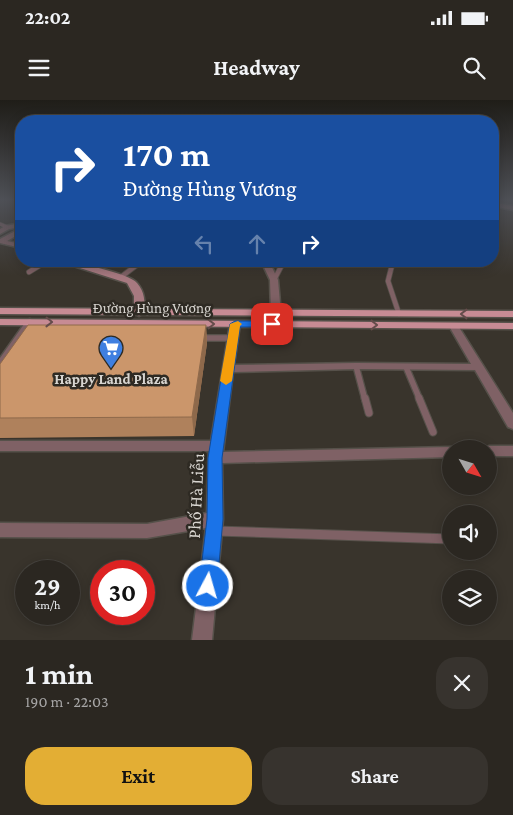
<!DOCTYPE html>
<html lang="en">
<head>
<meta charset="utf-8">
<style>
  body { margin:0; font-family:"Crimson Pro",serif; background:#37332e; color:#f1f3f6; height:100vh; display:flex; flex-direction:column; font-size:19px; white-space:nowrap }
  * { box-sizing:border-box; margin:0 }
  p { font-size:16px; color:#a6a5a5 }
  .icon { flex:none; width:28px; height:28px; fill:none; stroke:currentColor; stroke-width:2; stroke-linecap:round; stroke-linejoin:round }
  .map { position:relative; height:540px; overflow:hidden }
  .side { display:flex; flex-direction:column; background:#2b2721; flex:1 }
  .side>* { flex:none }
  .guide { position:absolute; left:15px; top:15px; width:484px; height:152px; border-radius:20px; box-shadow:0 2px 12px #0003,0 0 0 1px #47443f; background:#1a4fa0; color:#fff; overflow:hidden }
  .needle { width:32px; rotate:129deg }
  .fabs { position:absolute; left:442px; top:340px; display:grid; gap:10px }
  .fabs a { display:grid; place-items:center; width:55px; height:55px; border-radius:50%; background:#2b2721; box-shadow:0 2px 12px #0003,0 0 0 1px #47443f; font-size:25px }
  .speed { position:absolute; left:15px; top:460px; display:flex; gap:10px; font-size:25px; font-weight:700; text-align:center }
  .speed>* { display:grid; place-content:center; width:65px; height:65px; border-radius:50%; background:#2b2721; box-shadow:0 2px 12px #0003,0 0 0 1px #47443f; line-height:1 }
  .speed small { font-size:12px; font-weight:400 }
  .speed .limit { border:8px solid #d22; background:#fff; color:#111 }
  .pin { position:absolute; display:grid; place-items:center; width:42px; height:42px; color:#fff; margin:-21px; border-radius:10px; box-shadow:0 2px 8px #0006 }
  .me { position:absolute; width:55px; margin:-28px; rotate:6deg; stroke-linejoin:round; filter:drop-shadow(0 0 4px #0008) }
  .turn { display:flex; align-items:center; gap:18px; height:105px; padding:0 25px; font-size:22px }
  .turn .icon { width:65px; height:65px; stroke-width:2.5 }
  .turn b { display:block; font-size:35px; line-height:42px }
  .lanes { display:flex; align-items:center; height:48px; padding:0 25px; background:#0003; justify-content:center; gap:25px; direction:ltr }
  .lanes .off { opacity:.35 }
  .round { display:grid; place-items:center; flex:none; width:52px; height:52px; border-radius:20px; background:#37332e }
  .overview { display:flex; align-items:center; justify-content:space-between; height:85px; padding:0 25px }
  h1 { font-size:30px; font-weight:700; line-height:38px }
  .primary-button { display:flex; gap:10px; margin-top:auto; padding:10px 25px }
  .primary-button a { flex:1; height:58px; border-radius:20px; background:#e3ae34; color:#111; font-size:20px; font-weight:700; line-height:58px; text-align:center }
  .primary-button a+a { background:#37332e; color:#f1f3f6 }
  .status { display:flex; justify-content:space-between; align-items:center; height:35px; padding:0 25px; background:#2b2721; direction:ltr }
  .status svg { height:14px; fill:currentColor }
  header { display:flex; justify-content:space-between; align-items:center; height:65px; padding:0 25px; background:#2b2721; font-size:22px; font-weight:700 }
  .map>svg:first-child { display:block }
  .lines { fill:none; stroke-linecap:round; stroke-linejoin:round }
  .lane-far4-casing { stroke:#56514a; stroke-width:4.5 }
  .lane-far3-casing { stroke:#56514a; stroke-width:6 }
  .lane-far2-casing { stroke:#56514a; stroke-width:8 }
  .lane-far1-casing { stroke:#56514a; stroke-width:9 }
  .lane-casing { stroke:#56514a; stroke-width:11 }
  .street-casing { stroke:#56514a; stroke-width:3 }
  .secondary-casing { stroke:#56514a; stroke-width:3 }
  .primary-casing { stroke:#56514a; stroke-width:3 }
  .lane-far4 { stroke:#7f6165; stroke-width:3 }
  .lane-far3 { stroke:#7f6165; stroke-width:4.5 }
  .lane-far2 { stroke:#7f6165; stroke-width:5.5 }
  .lane-far1 { stroke:#7f6165; stroke-width:7 }
  .lane { stroke:#7f6165; stroke-width:9 }
  .street { fill:#7f6165; fill-rule:evenodd }
  .secondary { fill:#a77980; fill-rule:evenodd }
  .primary { fill:#c78b94; fill-rule:evenodd }
  .wall { fill:#af815c }
  .shaded-wall { fill:#8e694b }
  .building { fill:#cb966b; stroke:#8e694b }
  .oneway { stroke:#644c4b }
  .route { fill:#1a73e8; stroke:#114b97 }
  .slow { fill:#f59e0b }
  .labels { text-anchor:middle; dominant-baseline:central; stroke-width:5; stroke-linejoin:round; paint-order:stroke }
  .street-label { font-size:15px; fill:#d8d5d0; stroke:#2e2a23 }
  .poi-label { font-size:15px; font-weight:bold; fill:#d8d5d0; stroke:#2e2a23 }
  .near-street-label { font-size:18px; fill:#d8d5d0; stroke:#2e2a23 }
</style>
</head>
<body>
<div class="status"><b>22:02</b><svg viewBox="0 0 49 12"><path d="M0 12V9h3v3zM5 12V6h3v6zM10 12V3h3v9zM15 12V0h3v12zM26 1h20v11H26zM47 4h2v5h-2z"/></svg></div>
<header><svg class="icon" aria-label="menu" viewBox="0 0 24 24"><path d="M4 6h16M4 12h16M4 18h16"/></svg>Headway<svg class="icon" aria-label="search" viewBox="0 0 24 24"><circle cx="10" cy="10" r="6"/><path d="M15 15l6 6"/></svg></header>
<div class="map">
<svg width="513" height="540" viewBox="0 0 513 540">
  <rect width="100%" height="100%" fill="#39342c"/>
  <g class="lines">
    <defs>
      <g id="lane-far4">
        <path d="M 16,112 L 21,111"/>
        <path d="M 0,124 L 7,127"/>
      </g>
      <g id="lane-far3">
        <path d="M 393,161 L 388,181 L 399,214"/>
        <path d="M 29,172 L 47,161"/>
        <path d="M 121,177 L 142,161"/>
        <path d="M 274,180 L 284,161"/>
      </g>
      <g id="lane-far2">
        <path d="M 201,238 L 233,238"/>
        <path d="M 356,266 L 365,300"/>
        <path d="M 406,267 L 420,300"/>
      </g>
      <g id="lane-far1">
        <path d="M 365,298 L 369,313"/>
        <path d="M 419,298 L 433,332"/>
      </g>
      <path id="lane" d="M 216,431 L 451,439"/>
      <g id="street">
        <path d="M 492,102 L 513,106 L 513,110 L 492,106 Z"/>
        <path d="M 21,123 L 21,127 L 9,129 L 0,134 L 0,129 L 5,126 Z"/>
        <path d="M 21,128 L 21,133 L 7,141 L 21,144 L 21,148 L 0,143 L 0,139 Z"/>
        <path d="M 261,161 L 269,161 L 278,180 L 281,214 L 279,216 L 273,216 L 271,214 L 270,180 Z"/>
        <path d="M 30,219 L 35,222 L 4,268 L 0,269 L 0,258 L 27,220 Z"/>
        <path d="M 235,221 L 240,224 L 234,265 L 356,263 L 471,264 L 449,226 L 454,223 L 457,224 L 513,313 L 513,329 L 508,327 L 475,270 L 356,269 L 233,272 L 223,352 L 451,347 L 456,349 L 451,349 L 451,357 L 222,363 L 223,419 L 212,540 L 192,540 L 206,428 L 147,438 L 0,437 L 0,423 L 147,424 L 207,413 L 209,351 L 0,351 L 0,341 L 211,341 L 230,224 Z"/>
        <path d="M 489,346 L 513,346 L 513,356 L 489,356 L 489,349 L 483,349 Z"/>
      </g>
      <path id="secondary" d="M 58,161 C 72,161 129,173 137,183 C 145,192 145,202 144,213 L 139,216 L 134,213 L 134,196 L 127,183 Z"/>
      <g id="primary">
        <path d="M 0,208 L 513,211 L 513,217 L 0,214 Z"/>
        <path d="M 0,219 L 513,223 L 513,229 L 0,225 Z"/>
      </g>
    </defs>
    <use href="#lane-far4" class="lane-far4-casing"/>
    <use href="#lane-far3" class="lane-far3-casing"/>
    <use href="#lane-far2" class="lane-far2-casing"/>
    <use href="#lane-far1" class="lane-far1-casing"/>
    <use href="#lane" class="lane-casing"/>
    <use href="#street" class="street-casing"/>
    <use href="#secondary" class="secondary-casing"/>
    <use href="#primary" class="primary-casing"/>
    <use href="#lane-far4" class="lane-far4"/>
    <use href="#lane-far3" class="lane-far3"/>
    <use href="#lane-far2" class="lane-far2"/>
    <use href="#lane-far1" class="lane-far1"/>
    <use href="#lane" class="lane"/>
    <use href="#street" class="street"/>
    <use href="#secondary" class="secondary"/>
    <use href="#primary" class="primary"/>
  </g>
  <path class="wall" d="M 206,225 L 207,243 L 194,336 L 0,338 L 0,264 Z"/>
  <path class="shaded-wall" d="M 206,225 L 207,243 L 194,336 L 192,317 Z"/>
  <path class="building" d="M 28,225 L 206,225 L 192,317 L 0,318 L 0,264 Z"/>
  <defs><path id="oneway-chevron" d="M-2-3.5L2.5 0L-2 3.5" fill="none" stroke-width="1.6" stroke-linecap="round" stroke-linejoin="round" transform="scale(1.25)"/></defs>
  <g class="oneway">
    <use href="#oneway-chevron" transform="translate(464 214) rotate(-180)"/>
    <use href="#oneway-chevron" transform="translate(49 222) rotate(1)"/>
    <use href="#oneway-chevron" transform="translate(211 224)"/>
    <use href="#oneway-chevron" transform="translate(374 225)"/>
  </g>
  <linearGradient id="sky" x2="0" y2="1"><stop stop-color="#1f1d18"/><stop offset="0.57" stop-color="#4e5056"/><stop offset="1" stop-color="#4e5056" stop-opacity="0"/></linearGradient>
  <rect width="513" height="175" fill="url(#sky)"/>
  <path class="route" d="M 235,221 L 272,221 L 277,224 L 272,227 L 240,227 L 222,358 L 223,419 L 217,486 L 214,492 L 208,495 L 201,492 L 199,486 L 207,419 L 208,358 L 230,224 Z"/>
  <path class="slow" d="M 238,221 L 242,224 L 240,226 L 232,281 L 226,285 L 220,281 L 230,224 Z"/>
  <defs>
    <symbol id="supermarket-pin" viewBox="-11 -11 22 30"><path d="M0 17L-7.5 6A9.5 9.5 0 1 1 7.5 6Z" fill="#3f7fe0" stroke="#2e2a23"/><path d="M-6-5.5h2.5l.6 2H6L4.5 2H-2.5L-4.4-4H-6ZM-1.5 3.2a1.3 1.3 0 1 0 .1 0ZM3 3.2a1.3 1.3 0 1 0 .1 0Z" fill="#fff"/></symbol>
  </defs>
  <g fill-rule="evenodd">
    <use href="#supermarket-pin" x="97" y="234" width="28" height="38"/>
  </g>
  <g class="labels">
    <g class="street-label">
      <text x="152" y="208">Đường Hùng Vương</text>
    </g>
    <g class="poi-label">
      <text x="111" y="279">Happy Land Plaza</text>
    </g>
    <g class="near-street-label">
      <text transform="translate(196 396) rotate(-87)">Phố Hà Liễu</text>
    </g>
  </g>
</svg>
<div class="fabs">
<a><svg class="needle" viewBox="-14 -14 28 28"><path d="M0-13l5 13h-10z" fill="#e53935"/><path d="M0 13l5-13h-10z" fill="#a6a5a5"/></svg></a>
<a><svg class="icon" aria-label="sound" viewBox="0 0 24 24"><path d="M4 9h4l5-4v14l-5-4H4zM17 9q2 3 0 6"/></svg></a>
<a><svg class="icon" aria-label="layers" viewBox="0 0 24 24"><path d="M12 4l9 5-9 5-9-5zM3 14l9 5 9-5"/></svg></a>
</div>
<div class="speed"><div>29<small>km/h</small></div><div class="limit">30</div></div>
<div class="pin" style="left:272px;top:224px;background:#d93025"><svg class="icon" aria-label="arrive" viewBox="0 0 24 24"><path d="M6 21V4h12l-3 4 3 4H6"/></svg></div>
<svg class="me" style="left:208px;top:486px" viewBox="-20 -20 40 40"><circle r="17" fill="#1a73e8" stroke="#fff" stroke-width="3"/><path d="M0-11L8 9 0 5-8 9z" fill="#fff"/></svg>
<div class="guide">
<div class="turn"><svg class="icon" aria-label="right" viewBox="0 0 24 24"><path d="M7 20v-9h11M14 6l5 5-5 5"/></svg><div><b>170 m</b>Đường Hùng Vương</div></div>
<div class="lanes"><svg class="icon off" aria-label="left" viewBox="0 0 24 24"><path d="M17 20v-9H6M10 6l-5 5 5 5"/></svg><svg class="icon off" aria-label="ahead" viewBox="0 0 24 24"><path d="M12 20V5M6 11l6-6 6 6"/></svg><svg class="icon" aria-label="right" viewBox="0 0 24 24"><path d="M7 20v-9h11M14 6l5 5-5 5"/></svg></div>
</div>
</div>
<section class="side">
<div class="overview"><div><h1>1 min</h1><p>190 m · 22:03</p></div><a class="round"><svg class="icon" aria-label="close" viewBox="0 0 24 24"><path d="M6 6l12 12M18 6L6 18"/></svg></a></div>
<div class="primary-button"><a>Exit</a><a>Share</a></div>
</section>
</body>
</html>
